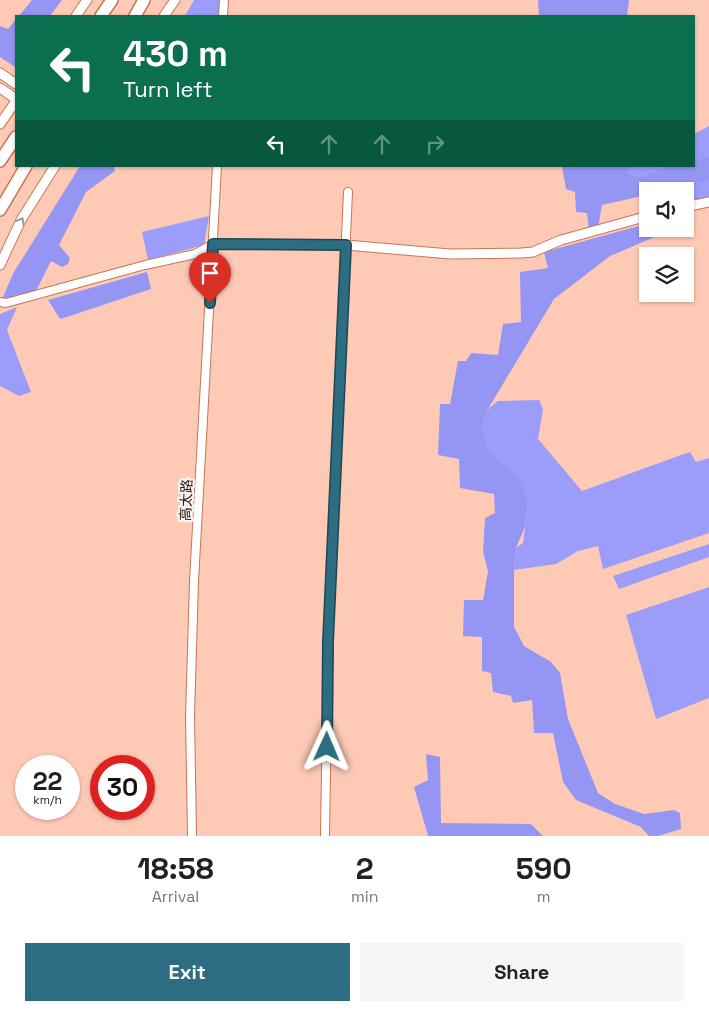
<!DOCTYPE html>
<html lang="en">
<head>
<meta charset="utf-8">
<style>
  body { margin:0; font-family:"Space Grotesk","Noto Sans SC",sans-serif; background:#f6f6f6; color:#222; height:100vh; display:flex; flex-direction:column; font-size:19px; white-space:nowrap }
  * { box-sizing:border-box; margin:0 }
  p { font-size:16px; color:#767676 }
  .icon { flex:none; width:28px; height:28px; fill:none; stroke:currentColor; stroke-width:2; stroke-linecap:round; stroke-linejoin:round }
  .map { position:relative; height:836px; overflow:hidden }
  .drawer { display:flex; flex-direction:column; background:#fff; flex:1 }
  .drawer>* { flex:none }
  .top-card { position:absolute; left:15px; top:15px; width:680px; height:152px; border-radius:0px; box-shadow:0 1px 4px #0004; background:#0b6e4f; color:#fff; overflow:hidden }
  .tools { position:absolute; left:639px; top:182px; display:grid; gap:10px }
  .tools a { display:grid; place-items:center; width:55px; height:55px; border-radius:0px; background:#fff; box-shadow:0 1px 4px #0004; font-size:25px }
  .speed { position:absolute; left:15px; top:755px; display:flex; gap:10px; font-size:25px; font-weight:700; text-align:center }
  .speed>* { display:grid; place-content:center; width:65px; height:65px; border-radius:50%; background:#fff; box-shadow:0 1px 4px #0004; line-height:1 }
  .speed small { font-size:12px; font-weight:400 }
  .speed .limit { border:8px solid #d22; background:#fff; color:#111 }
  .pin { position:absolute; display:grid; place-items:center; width:42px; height:42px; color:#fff; margin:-51px -21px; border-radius:50% 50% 50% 0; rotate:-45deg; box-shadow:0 0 5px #0007 }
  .pin .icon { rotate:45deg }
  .me { position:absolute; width:55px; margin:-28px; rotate:1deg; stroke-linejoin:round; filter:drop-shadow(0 0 4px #0008) }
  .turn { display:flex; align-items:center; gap:18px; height:105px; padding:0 25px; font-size:22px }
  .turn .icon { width:65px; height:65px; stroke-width:2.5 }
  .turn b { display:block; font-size:35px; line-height:42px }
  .lanes { display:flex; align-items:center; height:48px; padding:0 25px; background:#0003; justify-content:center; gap:25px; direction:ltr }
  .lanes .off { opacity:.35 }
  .eta { display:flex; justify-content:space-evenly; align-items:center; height:85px; text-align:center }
  .eta b { font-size:30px; font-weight:700; line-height:35px }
  .cta { display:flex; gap:10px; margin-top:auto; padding:10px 25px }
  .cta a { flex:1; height:58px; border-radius:0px; background:#2d6d81; color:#fff; font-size:20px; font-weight:700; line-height:58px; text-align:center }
  .cta a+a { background:#f6f6f6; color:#222 }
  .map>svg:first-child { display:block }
  .green { fill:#9c9dfa }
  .forest { fill:#9596f3 }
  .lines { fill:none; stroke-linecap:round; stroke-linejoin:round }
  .minor-casing { stroke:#c67656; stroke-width:10 }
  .tertiary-casing { stroke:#c67656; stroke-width:11 }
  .primary-casing { stroke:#c67656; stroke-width:14 }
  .minor { stroke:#fff; stroke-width:8 }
  .tertiary { stroke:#fff; stroke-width:9 }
  .primary { stroke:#fff; stroke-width:11 }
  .oneway { stroke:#a49690 }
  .route-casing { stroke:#1d4754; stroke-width:12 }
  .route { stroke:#2d6d81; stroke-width:9 }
  .labels { text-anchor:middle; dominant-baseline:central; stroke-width:4.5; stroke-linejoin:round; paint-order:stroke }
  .street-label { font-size:14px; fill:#351609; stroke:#f8f8f8 }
</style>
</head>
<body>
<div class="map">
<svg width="709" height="836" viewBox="0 0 709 836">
  <rect width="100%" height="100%" fill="#fecab6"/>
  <g class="green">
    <path d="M 194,0 L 220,0 L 219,16 L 185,16 Z"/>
    <path d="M 709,126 L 709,156 L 694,160 L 694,134 Z"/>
    <path d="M 628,166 L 668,166 L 639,177 L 629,173 Z"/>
    <path d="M 709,181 L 709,200 L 685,207 L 685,191 L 668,191 Z"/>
    <path d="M 209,216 L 204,245 L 148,260 L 142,232 Z"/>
    <path d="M 17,307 L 7,330 L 31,392 L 19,396 L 0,386 L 0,314 Z"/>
    <path d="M 539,400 L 543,409 L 538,439 L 582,491 L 681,455 L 690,452 L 696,462 L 709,458 L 709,533 L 603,569 L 598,546 L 578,551 L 556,564 L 514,570 L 516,548 L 523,543 L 528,506 L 514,470 L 496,458 L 487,445 L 482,426 L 488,409 L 498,401 Z"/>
    <path d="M 709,544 L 709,557 L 619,589 L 613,576 Z"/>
    <path d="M 709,587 L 709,698 L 656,719 L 626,615 Z"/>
  </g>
  <g class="forest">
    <path d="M 32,0 L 62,0 L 50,16 L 19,16 Z"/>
    <path d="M 538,0 L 629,0 L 627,16 L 539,16 Z"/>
    <path d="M 16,19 L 16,65 L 15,67 L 0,57 L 0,26 L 8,29 Z"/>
    <path d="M 709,156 L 709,181 L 668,191 L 648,191 L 647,213 L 642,196 L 602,205 L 598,228 L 589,232 L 587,213 L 576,212 L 575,192 L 566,189 L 562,166 L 628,166 L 629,173 L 639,177 L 668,166 L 694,166 L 694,160 Z"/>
    <path d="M 80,166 L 114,166 L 115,171 L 86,192 L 59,245 L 70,258 L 68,264 L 62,267 L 51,261 L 35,293 L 1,301 L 14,272 Z"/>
    <path d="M 646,224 L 648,229 L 656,229 L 664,233 L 610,256 L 554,299 L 488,409 L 482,426 L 487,445 L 496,458 L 514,470 L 524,489 L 528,506 L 525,527 L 516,548 L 514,570 L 514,627 L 524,646 L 551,662 L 560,673 L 568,719 L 598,793 L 615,804 L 644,814 L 674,810 L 680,813 L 681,829 L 658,836 L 649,836 L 641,827 L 576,800 L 563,782 L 553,733 L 534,733 L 532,700 L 513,703 L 511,696 L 493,692 L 491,673 L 482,671 L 482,637 L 463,636 L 464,600 L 483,600 L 488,571 L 483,552 L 485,518 L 495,513 L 494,494 L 460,488 L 459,459 L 438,455 L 440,404 L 450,404 L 458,361 L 466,361 L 471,353 L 498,355 L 503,324 L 521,322 L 520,272 L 548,268 L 544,252 Z"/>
    <path d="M 147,272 L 151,289 L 67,317 L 60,319 L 48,300 Z"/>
    <path d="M 426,754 L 440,757 L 441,823 L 531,824 L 543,836 L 428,836 L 414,787 L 428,780 Z"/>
  </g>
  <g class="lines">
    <defs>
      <g id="minor">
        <path d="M 223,16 L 224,0"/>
        <path d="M 0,302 L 6,303 L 145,265 L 195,254 L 213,244"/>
        <path d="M 192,836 L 190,716 L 194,581 L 217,166"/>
        <path d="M 325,836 L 328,642 L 348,192"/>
      </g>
      <g id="tertiary">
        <path d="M 76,16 L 87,0"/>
        <path d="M 164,16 L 175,0"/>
        <path d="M 0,73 L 16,84"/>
        <path d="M 0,88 L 16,99"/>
        <path d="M 0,124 L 16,101"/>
        <path d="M 685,207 L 709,202"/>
        <path d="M 213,244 L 346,245 L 450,254 L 521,253 L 533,252 L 561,240 L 648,216"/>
        <path d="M 0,265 L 21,220 L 55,166"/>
      </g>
      <g id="primary">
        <path d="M 101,16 L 112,0"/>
        <path d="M 135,16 L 144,0"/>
        <path d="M 0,161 L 16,137"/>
        <path d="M 0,210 L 26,166"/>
      </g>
    </defs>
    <use href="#minor" class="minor-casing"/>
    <use href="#tertiary" class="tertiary-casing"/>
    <use href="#primary" class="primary-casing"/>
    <use href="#minor" class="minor"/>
    <use href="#tertiary" class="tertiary"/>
    <use href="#primary" class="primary"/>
  </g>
  <defs><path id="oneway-chevron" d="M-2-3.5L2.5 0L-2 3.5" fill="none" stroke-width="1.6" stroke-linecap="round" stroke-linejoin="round" transform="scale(1.25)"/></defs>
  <use class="oneway" href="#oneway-chevron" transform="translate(21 221) rotate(-62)"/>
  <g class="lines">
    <defs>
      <path id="route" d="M 210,303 L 213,244 L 346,245 L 328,642 L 327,747"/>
    </defs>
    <use href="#route" class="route-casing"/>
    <use href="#route" class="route"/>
  </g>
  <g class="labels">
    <g class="street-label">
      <text transform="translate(186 500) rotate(-87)">高太路</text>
    </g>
  </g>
</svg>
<div class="tools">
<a><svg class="icon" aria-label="sound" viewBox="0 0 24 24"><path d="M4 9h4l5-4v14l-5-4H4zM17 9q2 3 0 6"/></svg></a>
<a><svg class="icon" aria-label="layers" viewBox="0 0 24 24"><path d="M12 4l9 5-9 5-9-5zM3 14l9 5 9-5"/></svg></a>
</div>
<div class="speed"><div>22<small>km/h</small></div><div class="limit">30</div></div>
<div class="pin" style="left:210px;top:303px;background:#d93025"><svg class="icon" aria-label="arrive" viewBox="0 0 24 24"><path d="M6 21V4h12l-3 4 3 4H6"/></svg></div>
<svg class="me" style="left:327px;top:747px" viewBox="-20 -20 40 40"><path d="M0-17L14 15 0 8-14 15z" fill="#2d6d81" stroke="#fff" stroke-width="4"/></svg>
<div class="top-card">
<div class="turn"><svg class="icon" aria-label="left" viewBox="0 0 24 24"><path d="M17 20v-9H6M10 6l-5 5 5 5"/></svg><div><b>430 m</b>Turn left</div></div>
<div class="lanes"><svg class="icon" aria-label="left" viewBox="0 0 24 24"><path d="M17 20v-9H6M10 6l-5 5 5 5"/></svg><svg class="icon off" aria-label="ahead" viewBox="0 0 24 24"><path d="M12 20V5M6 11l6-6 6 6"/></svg><svg class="icon off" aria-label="ahead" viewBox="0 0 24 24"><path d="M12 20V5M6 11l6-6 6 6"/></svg><svg class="icon off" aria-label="right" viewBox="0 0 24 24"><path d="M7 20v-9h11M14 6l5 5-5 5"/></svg></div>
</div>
</div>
<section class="drawer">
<div class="eta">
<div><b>18:58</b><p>Arrival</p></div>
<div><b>2</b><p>min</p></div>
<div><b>590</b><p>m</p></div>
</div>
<div class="cta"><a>Exit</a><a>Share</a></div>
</section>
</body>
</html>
